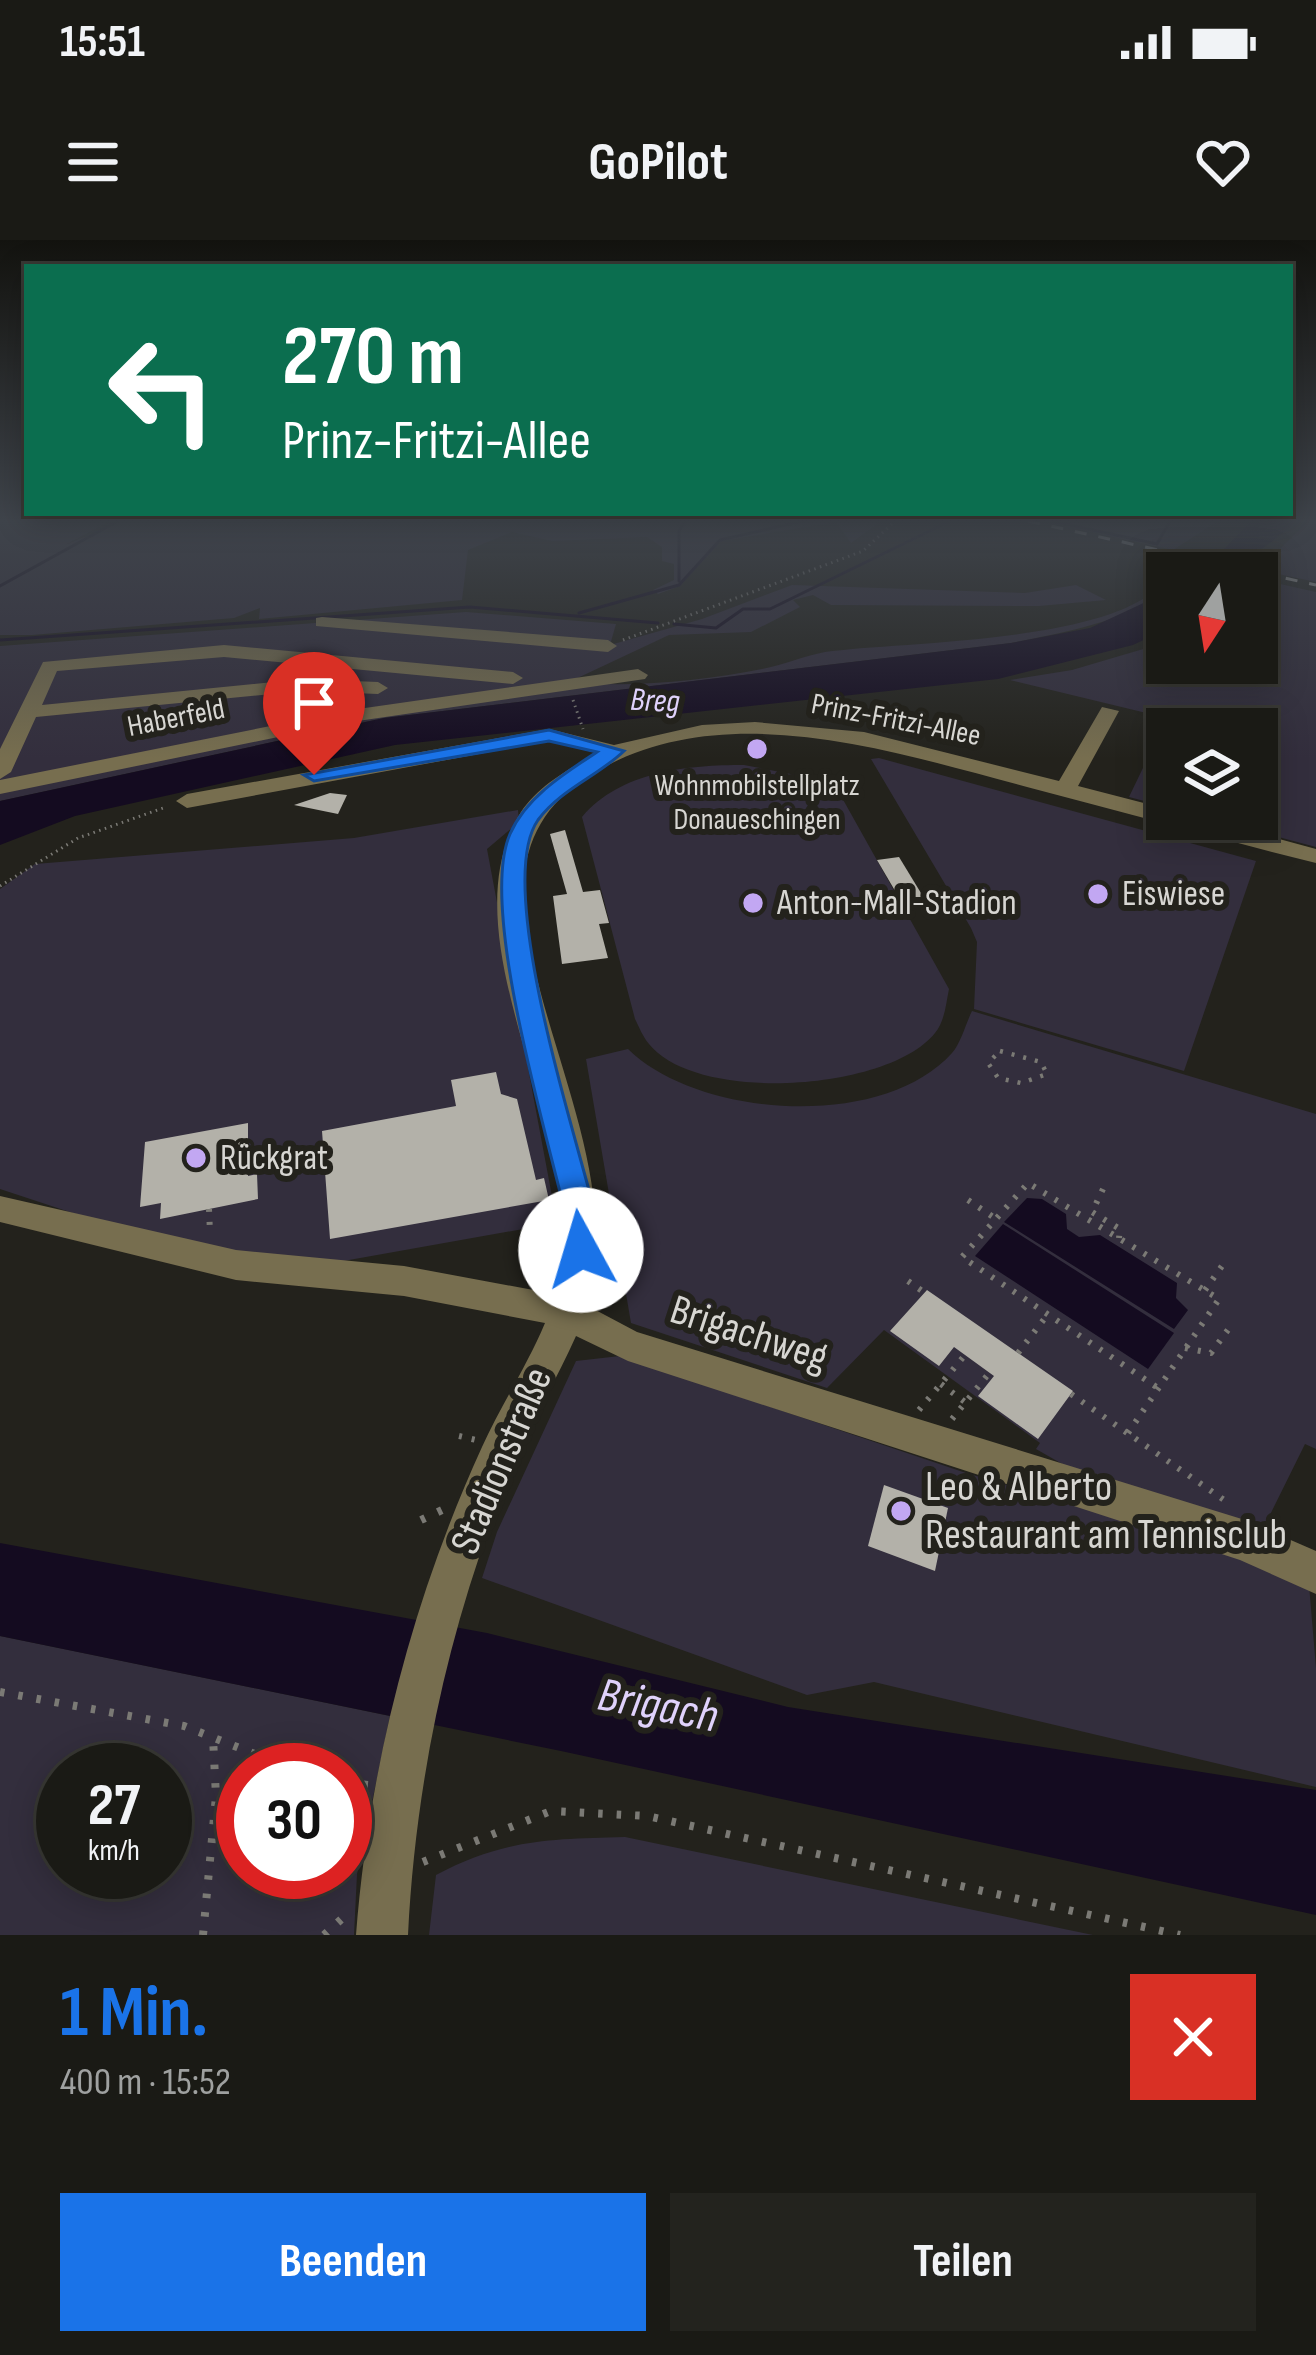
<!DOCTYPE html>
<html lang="de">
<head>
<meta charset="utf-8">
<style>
  body { margin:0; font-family:"Sofia Sans Condensed",sans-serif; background:#23231e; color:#f1f3f6; height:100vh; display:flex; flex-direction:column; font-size:45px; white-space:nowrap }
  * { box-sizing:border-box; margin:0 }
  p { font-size:39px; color:#9fa1a0 }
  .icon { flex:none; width:66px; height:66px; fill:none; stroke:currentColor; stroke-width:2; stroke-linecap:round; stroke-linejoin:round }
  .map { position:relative; height:1695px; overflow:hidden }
  .details { display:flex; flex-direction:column; background:#1a1a15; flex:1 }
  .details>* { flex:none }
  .hud { position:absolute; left:24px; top:24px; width:1269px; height:252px; border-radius:0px; box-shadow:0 6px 30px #0003,0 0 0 3px #383834; background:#0b6e4f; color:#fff; overflow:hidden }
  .needle { width:78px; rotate:192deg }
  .tools { position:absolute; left:1146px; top:312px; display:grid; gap:24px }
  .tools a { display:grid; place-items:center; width:132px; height:132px; border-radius:0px; background:#1a1a15; box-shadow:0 6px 30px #0003,0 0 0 3px #383834; font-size:60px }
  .speed { position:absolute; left:36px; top:1503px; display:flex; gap:24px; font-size:60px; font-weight:700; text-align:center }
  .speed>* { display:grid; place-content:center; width:156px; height:156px; border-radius:50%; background:#1a1a15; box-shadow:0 6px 30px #0003,0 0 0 3px #383834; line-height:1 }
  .speed small { font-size:30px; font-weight:400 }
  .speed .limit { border:18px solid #d22; background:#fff; color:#111 }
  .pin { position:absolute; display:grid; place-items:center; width:102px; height:102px; color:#fff; margin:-123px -51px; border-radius:50% 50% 50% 0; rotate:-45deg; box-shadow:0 0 12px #0007 }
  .pin .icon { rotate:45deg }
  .me { position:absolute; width:132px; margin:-66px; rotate:354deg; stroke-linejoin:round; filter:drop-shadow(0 0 9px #0008) }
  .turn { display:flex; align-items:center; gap:42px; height:252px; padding:0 60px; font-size:54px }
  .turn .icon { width:156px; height:156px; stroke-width:2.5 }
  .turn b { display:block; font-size:84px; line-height:102px }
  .round { display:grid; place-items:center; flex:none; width:126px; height:126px; border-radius:0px; background:#23231e }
  .summary { display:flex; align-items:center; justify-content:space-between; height:204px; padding:0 60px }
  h1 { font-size:72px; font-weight:700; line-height:90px; color:#1a73e8 }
  .primary-button { display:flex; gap:24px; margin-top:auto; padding:24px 60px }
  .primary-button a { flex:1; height:138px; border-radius:0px; background:#1a73e8; color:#fff; font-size:48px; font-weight:700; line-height:138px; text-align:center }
  .primary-button a+a { background:#23231e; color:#f1f3f6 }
  .status { display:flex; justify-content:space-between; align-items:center; height:84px; padding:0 60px; background:#1a1a15; direction:ltr }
  .status svg { height:33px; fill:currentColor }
  header { display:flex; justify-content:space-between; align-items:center; height:156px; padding:0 60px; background:#1a1a15; font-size:54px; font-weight:700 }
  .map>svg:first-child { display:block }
  .green { fill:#332e3d; fill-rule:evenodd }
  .water { fill:#140b20 }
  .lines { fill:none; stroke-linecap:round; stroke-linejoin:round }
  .stream { stroke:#140b20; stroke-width:3 }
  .building { fill:#b3b1a9 }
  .path-far3 { stroke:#7b7a75; stroke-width:3; stroke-dasharray:1.5 4.5; stroke-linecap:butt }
  .path-far2 { stroke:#7b7a75; stroke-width:4.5; stroke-dasharray:3 9; stroke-linecap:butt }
  .path-far1 { stroke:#7b7a75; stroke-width:6; stroke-dasharray:3 10; stroke-linecap:butt }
  .path { stroke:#7b7a75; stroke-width:8; stroke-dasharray:4.5 14; stroke-linecap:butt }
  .minor { fill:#776e4f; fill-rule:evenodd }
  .rail { stroke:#b2b1ad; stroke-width:3; stroke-dasharray:12 12; stroke-linecap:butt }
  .route { fill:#1a73e8; stroke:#114b97; stroke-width:3 }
  .poi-dot { fill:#c2a7f2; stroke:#23221c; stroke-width:4.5 }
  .labels { text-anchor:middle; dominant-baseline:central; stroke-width:12; stroke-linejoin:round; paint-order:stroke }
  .far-street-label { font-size:30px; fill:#d7d6d2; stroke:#23221c }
  .far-poi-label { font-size:30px; fill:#d7d6d2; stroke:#23221c }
  .far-water-label { font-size:33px; font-style:italic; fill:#e0d2fc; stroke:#23221c }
  .poi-label { font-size:36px; fill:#d7d6d2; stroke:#23221c; text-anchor:start }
  .near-street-label { font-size:42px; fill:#d7d6d2; stroke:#23221c }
  .near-poi-label { font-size:42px; fill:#d7d6d2; stroke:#23221c; text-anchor:start }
  .near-water-label { font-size:48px; font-style:italic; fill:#e0d2fc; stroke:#23221c }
</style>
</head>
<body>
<div class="status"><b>15:51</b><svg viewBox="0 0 49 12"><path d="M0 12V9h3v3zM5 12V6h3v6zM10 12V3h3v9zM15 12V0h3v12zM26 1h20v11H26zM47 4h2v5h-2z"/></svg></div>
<header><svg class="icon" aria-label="menu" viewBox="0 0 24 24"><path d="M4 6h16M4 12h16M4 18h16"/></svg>GoPilot<svg class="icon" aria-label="heart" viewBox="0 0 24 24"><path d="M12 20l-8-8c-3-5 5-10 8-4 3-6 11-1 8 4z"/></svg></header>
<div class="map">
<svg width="1316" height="1695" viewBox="0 0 1316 1695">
  <rect width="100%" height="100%" fill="#23221c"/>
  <g class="green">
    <path d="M 0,281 L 110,281 L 65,305 L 123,281 L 881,281 L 851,303 L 836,282 L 721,301 L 680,346 L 658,354 L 653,350 L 674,340 L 674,324 L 662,321 L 662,307 L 647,297 L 552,301 L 512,292 L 468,310 L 462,360 L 259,379 L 260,368 L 234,378 L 32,395 L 0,395 Z"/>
    <path d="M 1042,281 L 1218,281 L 1173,310 Z"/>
    <path d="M 1308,281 L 1316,281 L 1316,342 L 1259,330 Z"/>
    <path d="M 1167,334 L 1167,352 C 1119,383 1066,392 1011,403 L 384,478 L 0,561 L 0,406 L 466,372 L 616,384 L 610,405 L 702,379 L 792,345 L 1025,353 L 1076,345 L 1106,360 L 1039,366 L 831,365 L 813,355 L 793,360 L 800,367 L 751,392 L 669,395 L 569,442 C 631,448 701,441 762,429 C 783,425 804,416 825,412 C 897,401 1134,404 1167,334 Z"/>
    <path d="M 1257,339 L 1316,352 L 1316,607 L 1211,579 L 1257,579 L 1257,489 L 1167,489 L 1167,567 L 1129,557 L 1167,478 L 1010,440 L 1072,430 L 1167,402 L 1167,423 L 1257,423 Z"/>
    <path d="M 879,518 L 1256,621 L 1184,831 L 974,769 L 977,702 L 971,688 L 871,519 Z"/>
    <path d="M 744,525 L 801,536 L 841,556 L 949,749 C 946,763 945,781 935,793 C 889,851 697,864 649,804 C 643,797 639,787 635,779 L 582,577 C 621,531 688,525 744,525 Z"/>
    <path d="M 518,570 L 519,582 L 487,609 L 557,983 L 321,1025 L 218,1011 L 103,983 L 0,949 L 0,649 L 35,624 L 354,598 Z"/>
    <path d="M 972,771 L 1316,874 L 1316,1209 L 1305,1204 L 1261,1293 L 1085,1237 L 1036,1209 L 1040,1203 L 884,1090 L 827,1148 L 631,1083 L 586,819 L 628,809 C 698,878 882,891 952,813 C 961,803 966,783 972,771 Z"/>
    <path d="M 620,1116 L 966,1233 L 1308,1333 L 1316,1428 L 1316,1547 L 874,1442 L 807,1455 L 482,1338 L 497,1292 L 576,1121 Z"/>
    <path d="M 0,1396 L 390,1476 L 357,1634 L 354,1695 L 0,1695 ZM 63,1530 L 165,1530 L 165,1632 L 63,1632 ZM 243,1530 L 345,1530 L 345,1632 L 243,1632 Z"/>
    <path d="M 625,1597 L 1093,1695 L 429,1695 L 436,1635 C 503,1599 551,1599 625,1597 Z"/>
  </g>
  <g class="water">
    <path d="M 1251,281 L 1298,281 L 1262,309 L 1243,333 L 1201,333 Z"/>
    <path d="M 1167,352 L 1167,389 L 1133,405 L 998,439 L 395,505 L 75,576 L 0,605 L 0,561 L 384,478 L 1011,403 L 1090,388 Z"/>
    <path d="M 1027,958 L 1042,959 L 1066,974 L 1067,989 L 1079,997 L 1100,995 L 1177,1043 L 1176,1058 L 1188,1070 L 1174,1089 L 1004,982 Z"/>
    <path d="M 1003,984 L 1174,1093 L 1148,1129 L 975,1016 Z"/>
    <path d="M 0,1303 L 487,1393 L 788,1467 L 1316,1550 L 1316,1675 L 561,1511 L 0,1396 Z"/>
  </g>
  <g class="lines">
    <g class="stream">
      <path d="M 1051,281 L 1157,304 L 1170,281"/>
      <path d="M 679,341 L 679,291 L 685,281"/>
      <path d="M 0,346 L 118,281"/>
      <path d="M 579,373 L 679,345 L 720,300 L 803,281"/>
      <path d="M 674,384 L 716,388 L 743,369 L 770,369 L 950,281"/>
      <path d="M 0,400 L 470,367 L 658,383"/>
    </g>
  </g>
  <g class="building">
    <path d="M 330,553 L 347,555 L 338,574 L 294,565 Z"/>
    <path d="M 565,590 L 583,652 L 600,650 L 609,683 L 599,684 L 608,718 L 562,724 L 553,656 L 567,654 L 550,594 Z"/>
    <path d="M 899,617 L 924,658 L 901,661 L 877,620 Z"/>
    <path d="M 496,832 L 501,854 L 517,859 L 536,940 L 544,938 L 549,960 L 330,999 L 322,891 L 456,866 L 451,840 Z"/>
    <path d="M 248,883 L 248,936 L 257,934 L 258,959 L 160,979 L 161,963 L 140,967 L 145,902 Z"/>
    <path d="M 927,1050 L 1073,1151 L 1038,1199 L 978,1156 L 994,1136 L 954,1107 L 939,1126 L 890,1091 Z"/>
    <path d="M 884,1245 L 948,1268 L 935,1331 L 868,1306 Z"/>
  </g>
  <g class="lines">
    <g class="path-far3">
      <path d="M 623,400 L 863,311 L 895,281"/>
      <path d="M 573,460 L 583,489"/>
      <path d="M 0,646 L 78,598 L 166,567"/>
    </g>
    <path class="path-far2" d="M 1000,811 L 1041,822 L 1047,834 L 1021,843 L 998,838 L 988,823 Z"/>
    <g class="path-far1">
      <path d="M 1103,949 L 1092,972 L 1120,989 L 1119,998"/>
      <path d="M 968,960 L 996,979"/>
      <path d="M 209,969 L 210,993"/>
      <path d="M 908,1041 L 925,1053"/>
      <path d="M 1205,1050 L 1222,1026"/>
      <path d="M 1185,1108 L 1211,1113 L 1230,1087"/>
      <path d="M 1018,1113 L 1048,1074"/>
      <path d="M 941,1144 L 965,1162"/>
      <path d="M 1071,1154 L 1227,1262"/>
      <path d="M 919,1170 L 965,1115"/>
      <path d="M 952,1179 L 990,1132"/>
      <path d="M 1128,1193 L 1219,1059 L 1028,943 L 962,1017 L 1158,1148"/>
      <path d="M 459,1196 L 476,1200"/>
    </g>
    <g class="path">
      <path d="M 421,1280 L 444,1269"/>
      <path d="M 0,1452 L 184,1486 L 295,1530"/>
      <path d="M 345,1543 L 369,1545"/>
      <path d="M 423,1622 L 551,1571 L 647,1576 L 1180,1695"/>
      <path d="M 203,1695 L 216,1556 L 213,1498"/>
      <path d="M 324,1695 L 346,1675"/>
    </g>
    <g class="minor">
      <path d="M 322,377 L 608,400 L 617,406 L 608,412 L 316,386 L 316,378 Z"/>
      <path d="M 224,405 L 513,432 L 523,438 L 513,444 L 224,417 L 57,431 L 42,465 L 303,439 L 378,442 L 388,448 L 378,454 L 303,451 L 36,477 L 11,532 L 0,539 L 0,509 L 43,422 Z"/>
      <path d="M 638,429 L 648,435 L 645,439 L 351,482 L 0,554 L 0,540 L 351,470 Z"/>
      <path d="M 1102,467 L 1119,471 L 1078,546 L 1167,569 L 1167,579 L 1205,579 L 1316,609 L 1316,623 C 1219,599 1124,572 1027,547 C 887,510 711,451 580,542 C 534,574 518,621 525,676 C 541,805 622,936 588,1066 L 637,1092 L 1245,1280 L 1316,1311 L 1316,1354 L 1240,1320 L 628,1121 L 576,1096 C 557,1138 534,1178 516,1220 C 452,1370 416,1533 408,1695 L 356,1695 C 369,1527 412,1360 482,1207 C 501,1165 527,1126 545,1083 L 404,1056 L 236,1040 L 0,982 L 0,956 L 236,1010 L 404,1026 L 555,1054 C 598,907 443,709 518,577 C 535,547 568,530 596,513 L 549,501 L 187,568 L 176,561 L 187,554 L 549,489 L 614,505 L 702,485 L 755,482 L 864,492 L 1059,541 Z"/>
    </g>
    <path class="rail" d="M 1028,281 L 1316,345"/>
  </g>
  <linearGradient id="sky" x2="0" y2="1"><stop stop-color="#13130f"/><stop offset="0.54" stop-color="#3f444b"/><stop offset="1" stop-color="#3f444b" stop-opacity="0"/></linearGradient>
  <rect width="1316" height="519" fill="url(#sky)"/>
  <path class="route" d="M 549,490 L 624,511 C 598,536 561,549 538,580 C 493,644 577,898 596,977 L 597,1010 L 581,1023 L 566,1010 L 566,977 C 547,893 478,667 510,594 C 526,557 565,533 597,512 L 549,501 L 314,541 L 304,535 Z"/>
  <g class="poi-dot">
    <circle cx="757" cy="509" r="12"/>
    <circle cx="1098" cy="654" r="12"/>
    <circle cx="753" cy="663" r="12"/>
    <circle cx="196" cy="918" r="12"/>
    <circle cx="901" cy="1271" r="12"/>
  </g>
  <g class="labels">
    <g class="far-street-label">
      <text transform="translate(176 478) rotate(-11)">Haberfeld</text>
      <text transform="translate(896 480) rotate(11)">Prinz-Fritzi-Allee</text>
    </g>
    <g class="far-poi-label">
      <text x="757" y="546">Wohnmobilstellplatz<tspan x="757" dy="34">Donaueschingen</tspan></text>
    </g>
    <g class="far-water-label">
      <text transform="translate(655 461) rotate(3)">Breg</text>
    </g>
    <g class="poi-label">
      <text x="1122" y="654">Eiswiese</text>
      <text x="777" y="663">Anton-Mall-Stadion</text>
      <text x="220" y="918">Rückgrat</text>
    </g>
    <g class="near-street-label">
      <text transform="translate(749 1094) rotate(18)">Brigachweg</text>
      <text transform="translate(502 1221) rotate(-67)">Stadionstraße</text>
    </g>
    <g class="near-poi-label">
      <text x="925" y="1247">Leo &amp; Alberto<tspan x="925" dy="48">Restaurant am Tennisclub</tspan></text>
    </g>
    <g class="near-water-label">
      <text transform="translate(658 1466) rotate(11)">Brigach</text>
    </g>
  </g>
</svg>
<div class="tools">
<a><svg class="needle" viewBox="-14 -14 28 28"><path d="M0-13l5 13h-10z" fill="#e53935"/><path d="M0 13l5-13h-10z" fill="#9fa1a0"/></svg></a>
<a><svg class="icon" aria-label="layers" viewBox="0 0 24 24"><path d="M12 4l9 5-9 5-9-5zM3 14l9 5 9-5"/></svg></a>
</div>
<div class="speed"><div>27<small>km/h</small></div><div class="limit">30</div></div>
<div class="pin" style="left:314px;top:535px;background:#d93025"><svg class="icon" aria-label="arrive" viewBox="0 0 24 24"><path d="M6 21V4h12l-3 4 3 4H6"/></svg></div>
<svg class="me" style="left:581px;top:1010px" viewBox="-20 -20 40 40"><circle r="19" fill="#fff"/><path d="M0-13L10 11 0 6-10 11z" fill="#1a73e8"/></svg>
<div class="hud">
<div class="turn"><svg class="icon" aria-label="left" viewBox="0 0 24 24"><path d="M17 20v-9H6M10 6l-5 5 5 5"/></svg><div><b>270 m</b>Prinz-Fritzi-Allee</div></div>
</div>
</div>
<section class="details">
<div class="summary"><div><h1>1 Min.</h1><p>400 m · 15:52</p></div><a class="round" style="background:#d93025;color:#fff"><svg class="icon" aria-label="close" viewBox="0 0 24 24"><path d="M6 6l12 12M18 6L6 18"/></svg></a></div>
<div class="primary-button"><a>Beenden</a><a>Teilen</a></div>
</section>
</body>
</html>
